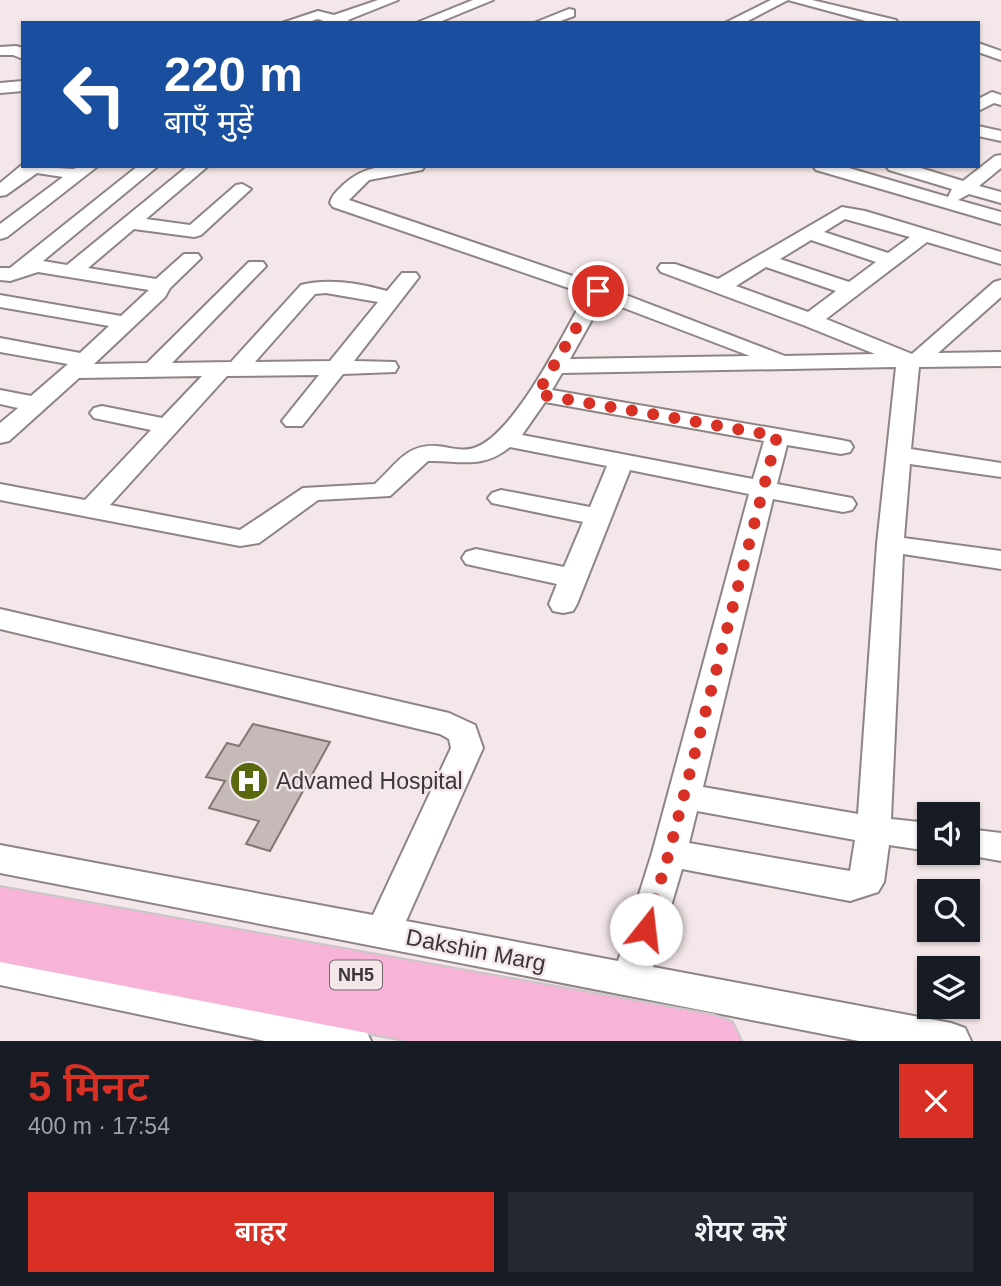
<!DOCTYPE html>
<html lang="hi">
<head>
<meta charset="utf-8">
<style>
  body { margin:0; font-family:Helvetica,"Noto Sans Devanagari",sans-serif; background:#242831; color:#f1f3f6; height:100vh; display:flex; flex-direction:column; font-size:26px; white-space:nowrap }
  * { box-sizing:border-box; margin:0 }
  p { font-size:23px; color:#9ea1a6 }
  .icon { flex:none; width:38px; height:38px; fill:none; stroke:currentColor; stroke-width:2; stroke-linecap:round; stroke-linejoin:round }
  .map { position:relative; height:1041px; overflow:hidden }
  .details { display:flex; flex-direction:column; background:#171b24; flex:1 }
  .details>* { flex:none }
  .banner { position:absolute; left:21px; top:21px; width:959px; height:147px; border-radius:0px; box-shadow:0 2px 5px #0004; background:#1a4fa0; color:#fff; overflow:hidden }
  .fabs { position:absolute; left:917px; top:802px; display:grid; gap:14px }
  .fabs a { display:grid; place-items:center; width:63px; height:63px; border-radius:0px; background:#171b24; box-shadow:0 2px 5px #0004; font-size:35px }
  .pin { position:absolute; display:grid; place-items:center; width:60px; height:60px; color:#fff; margin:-30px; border:4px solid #fff; border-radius:50%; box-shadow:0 2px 7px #0007 }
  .me { position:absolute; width:77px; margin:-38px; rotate:16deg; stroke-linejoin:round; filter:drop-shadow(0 0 5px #0008) }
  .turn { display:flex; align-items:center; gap:24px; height:147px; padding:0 28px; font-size:32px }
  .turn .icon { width:91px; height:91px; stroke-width:2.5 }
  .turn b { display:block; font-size:49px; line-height:60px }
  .round { display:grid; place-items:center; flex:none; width:74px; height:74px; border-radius:0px; background:#242831 }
  .overview { display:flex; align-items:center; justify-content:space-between; height:119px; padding:0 28px }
  h1 { font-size:42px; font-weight:600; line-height:52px; color:#d93025 }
  .button { display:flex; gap:14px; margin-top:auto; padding:14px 28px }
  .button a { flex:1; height:80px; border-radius:0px; background:#d93025; color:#fff; font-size:28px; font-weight:600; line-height:80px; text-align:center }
  .button a+a { background:#242831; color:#f1f3f6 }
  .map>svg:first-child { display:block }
  .building { fill:#c6bab8; stroke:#827775; stroke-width:2 }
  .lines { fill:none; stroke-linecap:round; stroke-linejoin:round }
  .minor-casing { stroke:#8f8485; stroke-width:4 }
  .highway-casing { stroke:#c8c7c7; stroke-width:4 }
  .minor { fill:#fff; fill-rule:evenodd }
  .highway { fill:#f8b4d8; fill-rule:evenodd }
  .route { stroke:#d93025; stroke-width:12; stroke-dasharray:0 21.6 }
  .labels { text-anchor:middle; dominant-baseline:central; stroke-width:5; stroke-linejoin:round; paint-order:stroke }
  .shield { fill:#f4e7e9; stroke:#726b6c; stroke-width:2 }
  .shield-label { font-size:18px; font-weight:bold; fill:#3b3637 }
  .near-poi-label { font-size:23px; fill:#3b3637; stroke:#f4e7e9; text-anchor:start }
  .near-street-label { font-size:23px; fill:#3b3637; stroke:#f4e7e9 }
</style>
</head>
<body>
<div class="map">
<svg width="1001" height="1041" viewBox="0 0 1001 1041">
  <rect width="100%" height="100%" fill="#f4e7e9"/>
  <path class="building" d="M 253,724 L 330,742 L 270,851 L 246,844 L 259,821 L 209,808 L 225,781 L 206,777 L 227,743 L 239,746 Z"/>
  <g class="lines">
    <defs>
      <g id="minor">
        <path d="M 378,0 L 398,0 L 348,20 L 352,23 L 329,23 L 318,19 L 305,23 L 282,23 L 318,11 L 334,15 Z"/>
        <path d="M 473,0 L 493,0 L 437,23 L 416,23 Z"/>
        <path d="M 771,0 L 812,0 L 896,20 L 898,23 L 873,23 L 788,0 L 744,23 L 725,23 Z"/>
        <path d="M 569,9 L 574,10 L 574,16 L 555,23 L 534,23 Z"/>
        <path d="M 978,43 L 1001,51 L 1001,60 L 978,52 Z"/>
        <path d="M 16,46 L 23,48 L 23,59 L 13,55 L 0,55 L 0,47 Z"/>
        <path d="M 23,81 L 23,91 L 0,93 L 0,83 Z"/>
        <path d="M 992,92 L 1001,95 L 1001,105 L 994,103 L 978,111 L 978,99 Z"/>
        <path d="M 978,126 L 1001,131 L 1001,141 L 978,136 Z"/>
        <path d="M 1001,155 L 1001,168 L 979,186 L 1001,192 L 1001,203 L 969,194 L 958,200 L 1001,212 L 1001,224 L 816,170 L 813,166 L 842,166 L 948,197 L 952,189 L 889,170 L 886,166 L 914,166 L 963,181 L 995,156 Z"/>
        <path d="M 23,164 L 23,166 L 74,169 L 78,166 L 98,166 L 7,237 L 0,239 L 0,224 L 63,177 L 37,173 L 6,195 L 0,196 L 0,183 Z"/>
        <path d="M 138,166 L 158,166 L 43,261 L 67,265 L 188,166 L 207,167 L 146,219 L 190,225 L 236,185 L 242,184 L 251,189 L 201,235 L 194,237 L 134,229 L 88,268 L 156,279 L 184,254 L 198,254 L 201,258 L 170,288 L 165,297 L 94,364 L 147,363 L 249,262 L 263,262 L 266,266 L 172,363 L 231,362 L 301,285 C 329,278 359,283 387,291 L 402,273 L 416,273 L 419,277 L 354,361 L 395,362 L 398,367 L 395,372 L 343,374 L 302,426 L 286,426 L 282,421 L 319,375 L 227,376 L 110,505 L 240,530 L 303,488 L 375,484 C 395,466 406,444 436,446 C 449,447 461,452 474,448 C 515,435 564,332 586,294 L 333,207 L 330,203 C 332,195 337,191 343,185 C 368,162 393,166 425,166 L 422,170 L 369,180 L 349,200 L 605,287 L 785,356 L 875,354 L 803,325 L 661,272 L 658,268 L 661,264 L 675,264 L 718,279 L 842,207 L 865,211 L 1001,252 L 1001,264 L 927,242 L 826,319 L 912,354 L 994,282 L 1001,280 L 1001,297 L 938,353 L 1001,352 L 1001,366 L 919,367 L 911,449 L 1001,463 L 1001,477 L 910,464 L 904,538 L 1001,551 L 1001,569 L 903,554 L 891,819 L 929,823 L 929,851 L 889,845 L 884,882 L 878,892 L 850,901 L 682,869 L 653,967 L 951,1023 L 965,1028 L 971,1041 L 859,1041 L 0,873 L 0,845 L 373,915 L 451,748 L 449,739 L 440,734 L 0,629 L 0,609 L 449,713 L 475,725 L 483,748 L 406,921 L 618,961 L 652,853 L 749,494 L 630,470 L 577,604 L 573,611 L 563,613 L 553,611 L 549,604 L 557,584 L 466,564 L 462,558 L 466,552 L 476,549 L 564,567 L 583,522 L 492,503 L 488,498 L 492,493 L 501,490 L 590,507 L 607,466 L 510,447 C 482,470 460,460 428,461 L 390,496 L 318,500 L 259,543 L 240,546 L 0,500 L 0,484 L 85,500 L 151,430 L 94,418 L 90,413 L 94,408 L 102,406 L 162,418 L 202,376 L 79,378 L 9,441 L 0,443 L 0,423 L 18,408 L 0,404 L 0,390 L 31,396 L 68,364 L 0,352 L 0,338 L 80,353 L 109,326 L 0,307 L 0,295 L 121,316 L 149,290 L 38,272 L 10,281 L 0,280 L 0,268 L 10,268 ZM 845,219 L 910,237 L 888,253 L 824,232 ZM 811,240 L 876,262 L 849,282 L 780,259 ZM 766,267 L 836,291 L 808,312 L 736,286 ZM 326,293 L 378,302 L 330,361 L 255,362 L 315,294 ZM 603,300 L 750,356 L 570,359 ZM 896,367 L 877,544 L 858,814 L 703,787 L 773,499 L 843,512 L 852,510 L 856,504 L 852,498 L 777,484 L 787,445 L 841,454 L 850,452 L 853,447 L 850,442 L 841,440 L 552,390 L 562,373 ZM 545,402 L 764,441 L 753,479 L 522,435 ZM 697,811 L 855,840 L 850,871 L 689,843 Z"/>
        <path d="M 968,829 L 1001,833 L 1001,861 L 956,853 L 968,852 Z"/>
        <path d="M 0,953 L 351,1023 L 365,1028 L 371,1041 L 265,1041 L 0,985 Z"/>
      </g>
      <path id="highway" d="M 0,887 L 712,1015 L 732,1022 L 741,1041 L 409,1041 L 0,962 Z"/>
    </defs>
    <use href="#minor" class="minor-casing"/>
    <use href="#highway" class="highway-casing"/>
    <use href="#minor" class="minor"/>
    <use href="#highway" class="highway"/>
  </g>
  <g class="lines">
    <path class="route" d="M 598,291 L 537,394 L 777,436 L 669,853 L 646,929"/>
  </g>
  <defs>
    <symbol id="hospital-disc" viewBox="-11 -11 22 22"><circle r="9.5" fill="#59670d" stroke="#f4e7e9"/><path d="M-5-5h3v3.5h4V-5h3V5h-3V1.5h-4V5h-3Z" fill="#fff"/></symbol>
  </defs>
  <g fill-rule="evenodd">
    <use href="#hospital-disc" x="227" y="759" width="44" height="44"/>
  </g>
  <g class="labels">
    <rect class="shield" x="330" y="960.5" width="52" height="29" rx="5"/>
    <g class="shield-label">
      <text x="356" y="975">NH5</text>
    </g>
    <g class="near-poi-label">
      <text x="276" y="781">Advamed Hospital</text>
    </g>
    <g class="near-street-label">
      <text transform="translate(476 950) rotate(11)">Dakshin Marg</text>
    </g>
  </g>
</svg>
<div class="fabs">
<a><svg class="icon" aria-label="sound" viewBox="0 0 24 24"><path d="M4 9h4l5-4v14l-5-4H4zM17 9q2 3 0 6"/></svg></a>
<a><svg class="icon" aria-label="search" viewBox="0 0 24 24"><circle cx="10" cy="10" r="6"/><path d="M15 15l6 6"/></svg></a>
<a><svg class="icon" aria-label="layers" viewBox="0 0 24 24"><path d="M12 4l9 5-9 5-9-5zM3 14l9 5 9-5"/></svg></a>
</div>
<div class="pin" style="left:598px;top:291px;background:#d93025"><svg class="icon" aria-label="arrive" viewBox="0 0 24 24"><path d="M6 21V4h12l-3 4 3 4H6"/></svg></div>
<svg class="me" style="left:646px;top:929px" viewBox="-20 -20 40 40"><circle r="19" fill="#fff"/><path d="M0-13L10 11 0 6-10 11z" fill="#d93025"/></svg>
<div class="banner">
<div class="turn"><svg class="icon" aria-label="left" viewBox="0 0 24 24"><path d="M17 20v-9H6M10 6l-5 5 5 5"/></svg><div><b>220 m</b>बाएँ मुड़ें</div></div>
</div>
</div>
<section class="details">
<div class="overview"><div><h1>5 मिनट</h1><p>400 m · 17:54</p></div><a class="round" style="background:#d93025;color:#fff"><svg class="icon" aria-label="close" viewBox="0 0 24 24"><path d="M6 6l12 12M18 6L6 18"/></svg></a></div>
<div class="button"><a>बाहर</a><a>शेयर करें</a></div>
</section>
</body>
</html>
